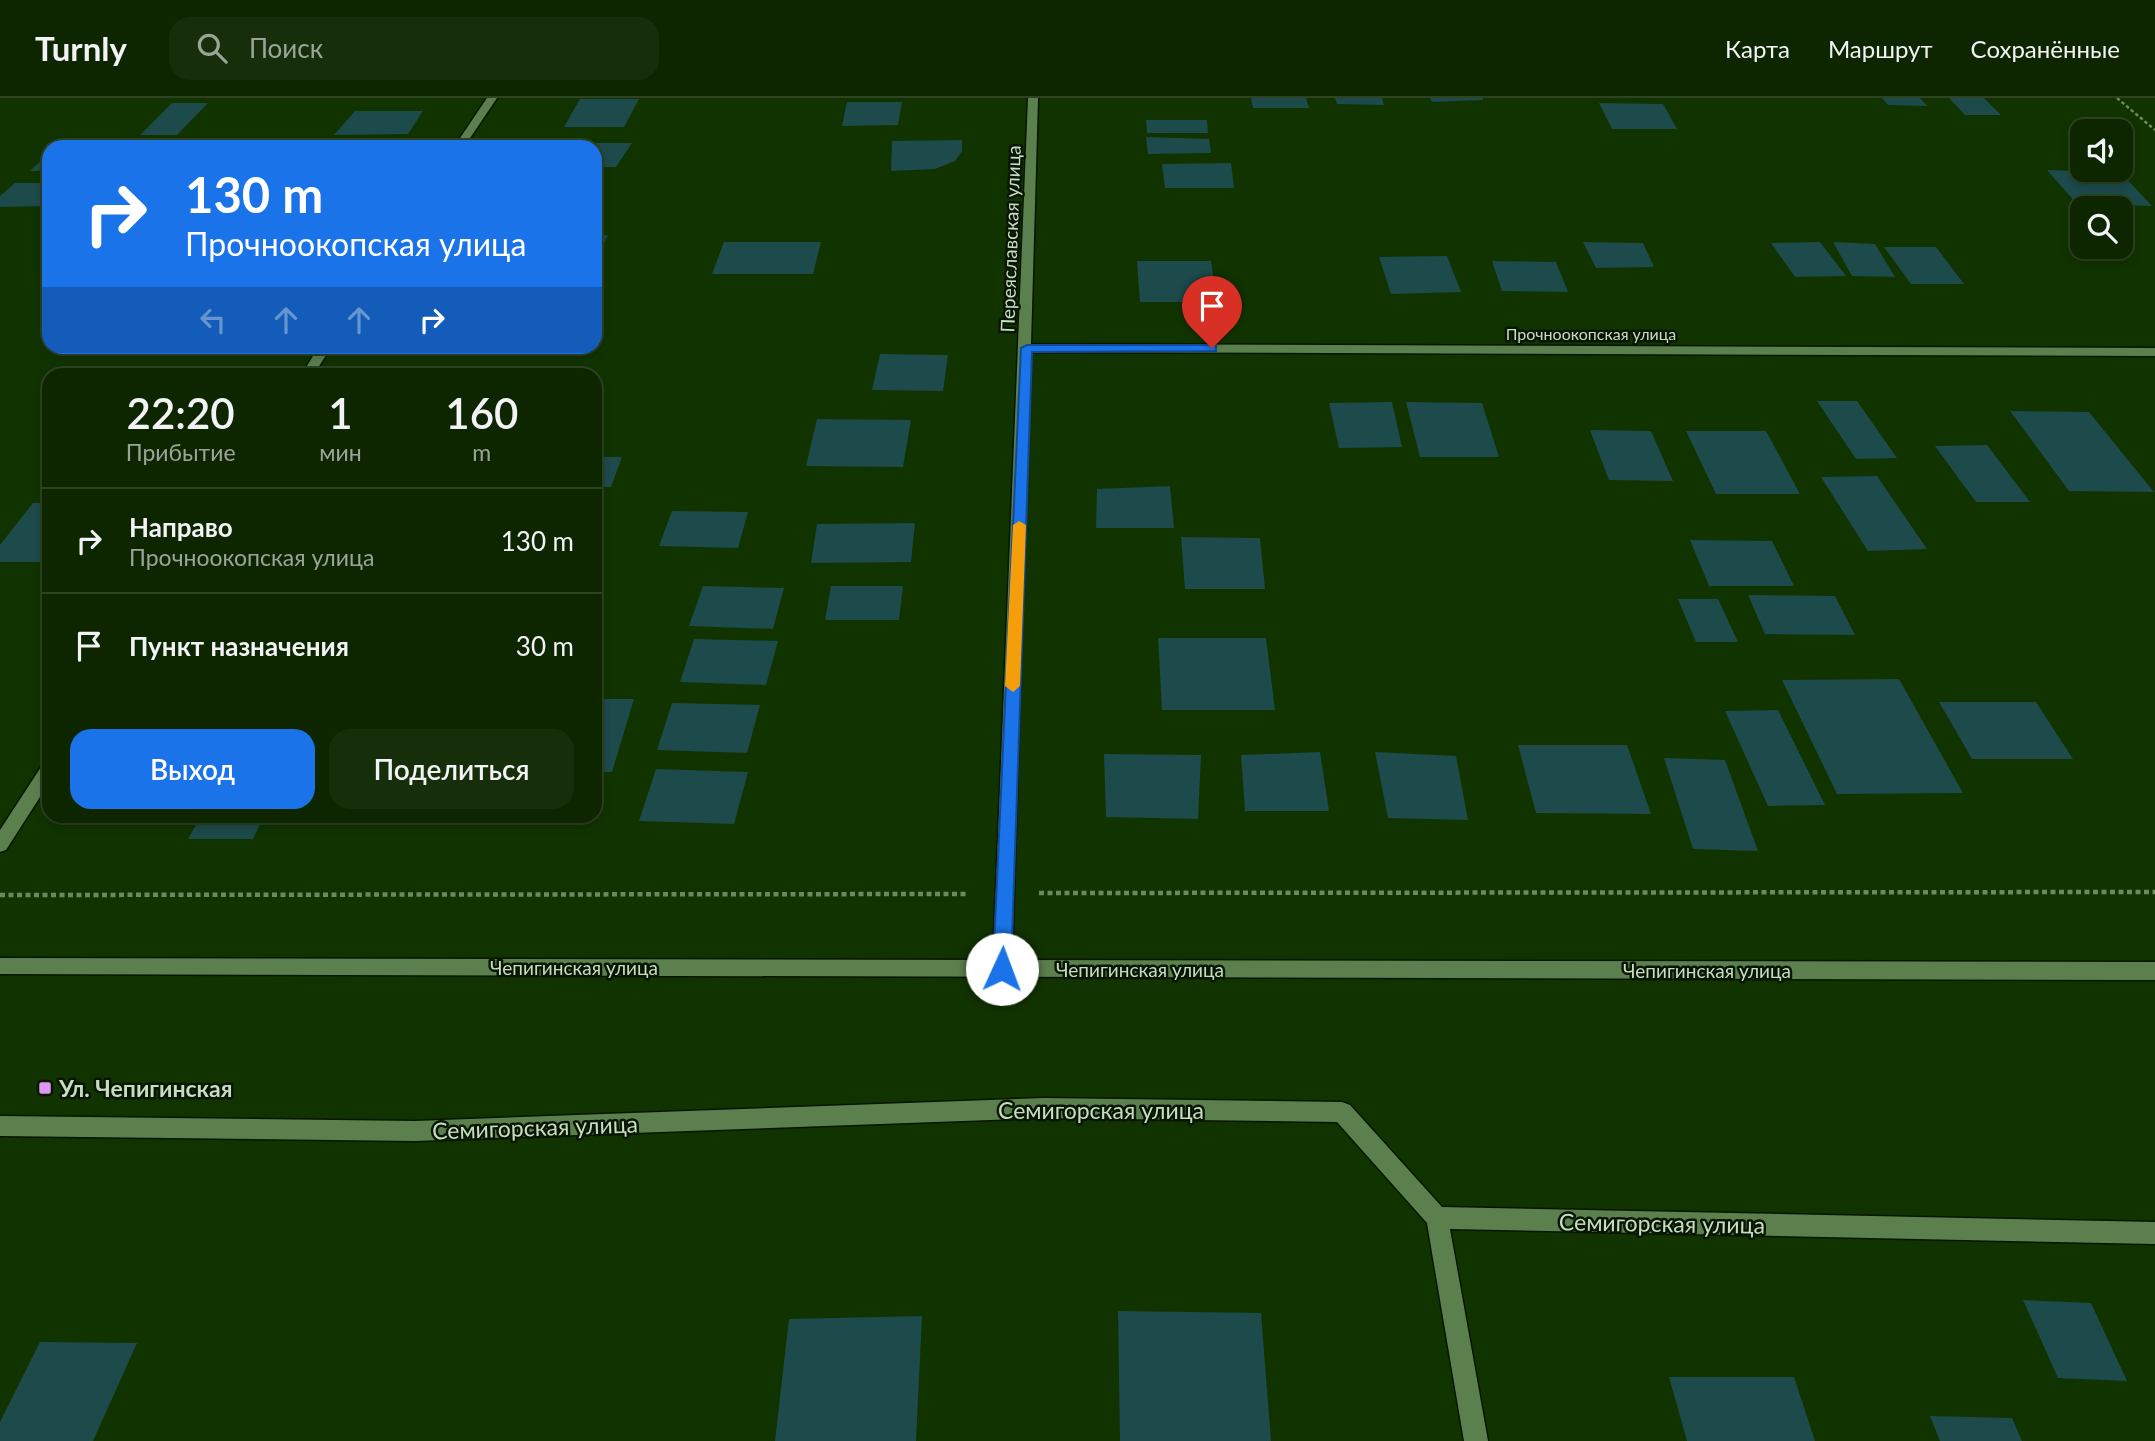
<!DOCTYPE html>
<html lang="ru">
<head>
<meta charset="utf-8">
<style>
  body { margin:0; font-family:Lato,sans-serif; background:#162e0a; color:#f1f3f6; height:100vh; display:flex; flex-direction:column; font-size:26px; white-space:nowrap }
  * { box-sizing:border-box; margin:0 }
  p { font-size:23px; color:#9aa599 }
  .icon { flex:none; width:38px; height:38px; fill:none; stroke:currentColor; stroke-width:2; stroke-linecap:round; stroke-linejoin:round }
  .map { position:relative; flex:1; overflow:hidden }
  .side { position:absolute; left:42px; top:270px; width:560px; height:455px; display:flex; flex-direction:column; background:#0d2600; border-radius:21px; box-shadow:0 4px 10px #0003,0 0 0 2px #2d4322 }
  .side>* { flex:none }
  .guide { position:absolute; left:42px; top:42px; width:560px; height:214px; border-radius:21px; box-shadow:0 4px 10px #0003,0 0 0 2px #2d4322; background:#1a73e8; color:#fff; overflow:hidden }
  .fabs { position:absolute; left:2070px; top:21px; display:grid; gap:14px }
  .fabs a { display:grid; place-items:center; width:63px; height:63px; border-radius:14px; background:#0d2600; box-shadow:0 4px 10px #0003,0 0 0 2px #2d4322; font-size:35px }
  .pin { position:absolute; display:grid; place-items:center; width:60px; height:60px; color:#fff; margin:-72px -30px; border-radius:50% 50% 50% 0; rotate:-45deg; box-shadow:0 0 7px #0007 }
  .pin .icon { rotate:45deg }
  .me { position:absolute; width:77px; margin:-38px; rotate:2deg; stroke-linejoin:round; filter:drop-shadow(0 0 5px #0008) }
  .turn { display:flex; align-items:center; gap:24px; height:147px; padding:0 28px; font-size:32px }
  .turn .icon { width:91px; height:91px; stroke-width:2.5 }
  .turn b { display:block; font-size:49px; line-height:60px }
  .lanes { display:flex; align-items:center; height:66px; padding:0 28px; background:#0003; justify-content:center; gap:35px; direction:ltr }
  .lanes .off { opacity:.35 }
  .eta { display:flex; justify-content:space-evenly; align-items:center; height:119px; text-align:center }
  .eta b { font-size:42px; font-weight:600; line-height:49px }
  .primary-button { display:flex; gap:14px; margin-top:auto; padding:14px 28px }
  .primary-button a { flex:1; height:80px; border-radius:21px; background:#1a73e8; color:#fff; font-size:28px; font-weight:600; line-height:80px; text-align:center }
  .primary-button a+a { background:#162e0a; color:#f1f3f6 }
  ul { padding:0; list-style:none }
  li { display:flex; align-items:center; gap:21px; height:105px; padding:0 28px; border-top:2px solid #2d4322 }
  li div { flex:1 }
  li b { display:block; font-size:26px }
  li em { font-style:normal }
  header { display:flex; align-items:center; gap:42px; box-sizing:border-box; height:98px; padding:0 35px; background:#0d2600; border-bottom:2px solid #2d4322 }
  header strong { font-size:33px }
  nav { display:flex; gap:38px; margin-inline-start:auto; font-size:24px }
  .search { width:490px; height:63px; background:#162e0a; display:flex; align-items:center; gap:18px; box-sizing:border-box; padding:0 24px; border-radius:21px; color:#9aa599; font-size:26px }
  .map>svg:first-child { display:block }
  .building { fill:#1d4a4b }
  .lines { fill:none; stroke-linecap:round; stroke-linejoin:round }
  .minor-casing { stroke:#061701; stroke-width:3 }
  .path-far1 { stroke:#6d8860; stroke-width:2.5; stroke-dasharray:3.5 2.5; stroke-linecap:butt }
  .path { stroke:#6d8860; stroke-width:4.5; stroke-dasharray:5 3.5; stroke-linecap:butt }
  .minor { fill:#5c804d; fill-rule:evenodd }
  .route { fill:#1a73e8; stroke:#114b97; stroke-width:2 }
  .slow { fill:#f59e0b }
  .poi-dot { fill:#dc99f4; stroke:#081704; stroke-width:2.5 }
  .labels { text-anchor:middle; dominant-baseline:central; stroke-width:5; stroke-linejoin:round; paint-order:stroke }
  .far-street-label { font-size:16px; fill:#c8dcc0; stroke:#081704 }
  .street-label { font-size:19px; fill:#c8dcc0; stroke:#081704 }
  .near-poi-label { font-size:23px; font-weight:bold; fill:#c8dcc0; stroke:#081704; text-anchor:start }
  .near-street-label { font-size:23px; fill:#c8dcc0; stroke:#081704 }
</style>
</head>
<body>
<header>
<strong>Turnly</strong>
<div class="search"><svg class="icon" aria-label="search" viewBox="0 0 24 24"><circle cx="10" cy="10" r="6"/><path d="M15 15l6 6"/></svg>Поиск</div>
<nav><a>Карта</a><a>Маршрут</a><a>Сохранённые</a></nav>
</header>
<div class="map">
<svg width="2155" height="1343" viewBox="0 0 2155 1343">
  <rect width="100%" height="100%" fill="#130"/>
  <g class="building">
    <path d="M 1251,0 L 1306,0 L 1309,10 L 1253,10 Z"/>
    <path d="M 1335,0 L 1382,0 L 1384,7 L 1337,6 Z"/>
    <path d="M 1430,0 L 1483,0 L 1483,2 L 1432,4 Z"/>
    <path d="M 1882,0 L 1920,0 L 1927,8 L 1888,7 Z"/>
    <path d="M 1949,0 L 1984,0 L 2001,17 L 1965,17 Z"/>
    <path d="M 580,1 L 639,1 L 624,29 L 564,29 Z"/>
    <path d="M 847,4 L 902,4 L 898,27 L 842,28 Z"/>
    <path d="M 172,5 L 208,5 L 177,37 L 140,37 Z"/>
    <path d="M 1599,5 L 1663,6 L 1677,31 L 1612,31 Z"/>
    <path d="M 355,13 L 423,13 L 408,36 L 334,37 Z"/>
    <path d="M 1146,22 L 1207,22 L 1208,35 L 1147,35 Z"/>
    <path d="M 1146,39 L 1209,41 L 1211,55 L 1148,56 Z"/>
    <path d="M 64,41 L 120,42 L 113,49 L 55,49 Z"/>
    <path d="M 962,42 L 962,53 L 955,63 L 935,71 L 891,73 L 892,43 Z"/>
    <path d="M 328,43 L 393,43 L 388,49 L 323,49 Z"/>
    <path d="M 564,45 L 632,45 L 616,69 L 595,69 L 595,49 L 562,49 Z"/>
    <path d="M 49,55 L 49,73 L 30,73 Z"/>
    <path d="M 1231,65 L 1234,90 L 1165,90 L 1162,66 Z"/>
    <path d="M 2047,72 L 2120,74 L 2152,108 L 2077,106 Z"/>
    <path d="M 15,85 L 49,85 L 49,108 L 0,109 L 0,98 Z"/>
    <path d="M 595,137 L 608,137 L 599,155 L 595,155 Z"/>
    <path d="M 724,144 L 821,144 L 813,176 L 712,176 Z"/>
    <path d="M 1583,144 L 1643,145 L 1654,169 L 1596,170 Z"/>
    <path d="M 1820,144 L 1846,178 L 1795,179 L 1771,145 Z"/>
    <path d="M 1833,144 L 1875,146 L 1895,179 L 1852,178 Z"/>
    <path d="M 1884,149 L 1936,149 L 1964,186 L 1911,186 Z"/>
    <path d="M 1447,158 L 1461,194 L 1391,196 L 1379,159 Z"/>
    <path d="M 1137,163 L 1211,163 L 1217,204 L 1140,204 Z"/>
    <path d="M 1492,163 L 1556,164 L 1568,194 L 1502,193 Z"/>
    <path d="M 880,256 L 948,257 L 943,293 L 872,292 Z"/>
    <path d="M 153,268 L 229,268 L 223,276 L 146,276 Z"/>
    <path d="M 1817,303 L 1857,303 L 1897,360 L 1856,361 Z"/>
    <path d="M 1392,304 L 1402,349 L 1339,350 L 1329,305 Z"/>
    <path d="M 1406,304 L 1482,305 L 1499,359 L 1420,359 Z"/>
    <path d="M 2010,313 L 2089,314 L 2154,394 L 2069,393 Z"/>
    <path d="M 817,321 L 911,322 L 903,369 L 806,368 Z"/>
    <path d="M 1590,332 L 1651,333 L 1673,383 L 1609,382 Z"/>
    <path d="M 1686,333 L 1766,333 L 1800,396 L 1716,396 Z"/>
    <path d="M 1987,347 L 2030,404 L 1976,404 L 1935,348 Z"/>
    <path d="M 595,359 L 622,359 L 611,389 L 595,389 Z"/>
    <path d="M 1877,378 L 1927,451 L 1868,453 L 1821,379 Z"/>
    <path d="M 1170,388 L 1174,430 L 1096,430 L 1097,391 Z"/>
    <path d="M 33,405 L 49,405 L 49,464 L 0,464 L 0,447 Z"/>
    <path d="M 595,406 L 604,406 L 596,436 L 595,436 Z"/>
    <path d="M 672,413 L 748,414 L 738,450 L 659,448 Z"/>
    <path d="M 915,425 L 911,464 L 811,465 L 817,426 Z"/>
    <path d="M 1181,439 L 1260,440 L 1265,491 L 1185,491 Z"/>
    <path d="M 1690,442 L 1772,443 L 1794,488 L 1709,488 Z"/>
    <path d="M 703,488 L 784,490 L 773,531 L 689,528 Z"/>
    <path d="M 831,488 L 903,488 L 899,522 L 825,522 Z"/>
    <path d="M 1748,497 L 1835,498 L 1855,537 L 1765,536 Z"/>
    <path d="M 1678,501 L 1718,501 L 1738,544 L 1696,544 Z"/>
    <path d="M 1158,540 L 1266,540 L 1275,612 L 1162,612 Z"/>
    <path d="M 694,541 L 778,543 L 766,587 L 680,584 Z"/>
    <path d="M 1899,581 L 1963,695 L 1837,696 L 1782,582 Z"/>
    <path d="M 595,601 L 634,601 L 612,674 L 595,674 Z"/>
    <path d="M 1939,604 L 2036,604 L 2073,661 L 1972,661 Z"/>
    <path d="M 672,605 L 760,607 L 747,655 L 657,652 Z"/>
    <path d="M 1778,612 L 1825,707 L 1768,708 L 1725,613 Z"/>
    <path d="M 1518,647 L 1627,647 L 1651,716 L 1536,715 Z"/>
    <path d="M 1320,654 L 1329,713 L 1245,713 L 1241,657 Z"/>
    <path d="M 1375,654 L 1456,658 L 1468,722 L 1388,720 Z"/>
    <path d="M 1104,656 L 1201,657 L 1198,721 L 1106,719 Z"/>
    <path d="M 1664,660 L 1725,662 L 1758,753 L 1693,751 Z"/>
    <path d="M 656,671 L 748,674 L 734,726 L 639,723 Z"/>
    <path d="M 201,718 L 264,718 L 253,741 L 188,741 Z"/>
    <path d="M 2023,1202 L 2091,1205 L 2127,1283 L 2058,1280 Z"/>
    <path d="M 1118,1213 L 1261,1215 L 1271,1343 L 1120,1343 Z"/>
    <path d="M 922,1218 L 916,1343 L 775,1343 L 789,1221 Z"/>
    <path d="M 40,1244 L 137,1245 L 93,1343 L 0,1343 L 0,1324 Z"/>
    <path d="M 1669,1279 L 1794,1279 L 1815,1343 L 1687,1343 Z"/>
    <path d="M 1930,1318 L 2012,1320 L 2022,1343 L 1940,1343 Z"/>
  </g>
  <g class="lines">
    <defs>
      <g id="minor">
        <path d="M 487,0 L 497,0 L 464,49 L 454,49 Z"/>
        <path d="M 1028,0 L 1038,0 L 1031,246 L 2155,250 L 2155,258 L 1030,254 L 1012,862 L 2155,864 L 2155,882 L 0,876 L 0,860 L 993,862 Z"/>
        <path d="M 319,248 L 332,248 L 314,276 L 302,276 Z"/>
        <path d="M 49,664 L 49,685 L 6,752 L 0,754 L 0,732 L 43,666 Z"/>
        <path d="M 1044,1000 L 1342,1004 L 1350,1007 L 1442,1109 L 2155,1124 L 2155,1146 L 1450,1131 L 1488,1343 L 1464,1343 L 1427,1125 L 1337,1024 L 1044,1020 L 415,1043 L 0,1038 L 0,1018 L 415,1023 Z"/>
      </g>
    </defs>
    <use href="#minor" class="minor-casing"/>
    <path class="path-far1" d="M 2117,0 L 2155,32"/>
    <g class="path">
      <path d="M 1039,795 L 2155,794"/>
      <path d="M 0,797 L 968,796"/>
    </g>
    <use href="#minor" class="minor"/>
  </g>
  <path class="route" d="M 1212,247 L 1216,248 L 1216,253 L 1032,254 L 1011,871 L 1002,878 L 993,871 L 1021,250 L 1027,247 Z"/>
  <path class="slow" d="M 1019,423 L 1026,427 L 1020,588 L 1013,594 L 1005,588 L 1013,427 Z"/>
  <rect class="poi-dot" x="38" y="983" width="14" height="14" rx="3.5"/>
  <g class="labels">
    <g class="far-street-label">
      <text x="1591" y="235">Прочноокопская улица</text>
    </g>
    <g class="street-label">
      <text transform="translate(1010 141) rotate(-88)">Переяславская улица</text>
      <text x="574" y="869">Чепигинская улица</text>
      <text x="1140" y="871">Чепигинская улица</text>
      <text x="1707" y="872">Чепигинская улица</text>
    </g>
    <g class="near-poi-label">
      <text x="59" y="990">Ул. Чепигинская</text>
    </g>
    <g class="near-street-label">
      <text x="1101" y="1012">Семигорская улица</text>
      <text transform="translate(535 1029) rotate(-2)">Семигорская улица</text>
      <text transform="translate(1662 1125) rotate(1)">Семигорская улица</text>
    </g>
  </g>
</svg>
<div class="fabs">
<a><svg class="icon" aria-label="sound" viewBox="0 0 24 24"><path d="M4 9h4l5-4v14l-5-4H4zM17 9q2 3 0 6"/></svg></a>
<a><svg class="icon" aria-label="search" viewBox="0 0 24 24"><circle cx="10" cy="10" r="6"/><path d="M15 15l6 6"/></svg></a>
</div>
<div class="pin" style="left:1212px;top:250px;background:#d93025"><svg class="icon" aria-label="arrive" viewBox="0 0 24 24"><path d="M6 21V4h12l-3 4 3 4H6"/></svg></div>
<svg class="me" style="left:1002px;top:871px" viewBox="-20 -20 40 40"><circle r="19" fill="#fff"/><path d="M0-13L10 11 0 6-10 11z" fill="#1a73e8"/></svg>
<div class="guide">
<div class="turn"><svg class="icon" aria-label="right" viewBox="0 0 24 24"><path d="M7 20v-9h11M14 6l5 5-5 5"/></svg><div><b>130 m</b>Прочноокопская улица</div></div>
<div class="lanes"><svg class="icon off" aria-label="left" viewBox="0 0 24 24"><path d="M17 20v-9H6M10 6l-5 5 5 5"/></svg><svg class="icon off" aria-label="ahead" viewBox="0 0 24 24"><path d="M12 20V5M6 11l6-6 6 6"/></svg><svg class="icon off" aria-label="ahead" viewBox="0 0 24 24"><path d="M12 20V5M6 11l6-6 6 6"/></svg><svg class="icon" aria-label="right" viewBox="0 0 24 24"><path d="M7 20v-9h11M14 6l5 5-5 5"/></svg></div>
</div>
<section class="side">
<div class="eta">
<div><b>22:20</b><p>Прибытие</p></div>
<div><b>1</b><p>мин</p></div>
<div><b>160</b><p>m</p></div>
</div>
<ul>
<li><svg class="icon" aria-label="right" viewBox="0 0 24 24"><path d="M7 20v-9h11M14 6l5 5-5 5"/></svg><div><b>Направо</b><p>Прочноокопская улица</p></div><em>130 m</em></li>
<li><svg class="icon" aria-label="arrive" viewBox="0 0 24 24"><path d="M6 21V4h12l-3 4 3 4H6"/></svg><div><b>Пункт назначения</b></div><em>30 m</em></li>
</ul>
<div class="primary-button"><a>Выход</a><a>Поделиться</a></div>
</section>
</div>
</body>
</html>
